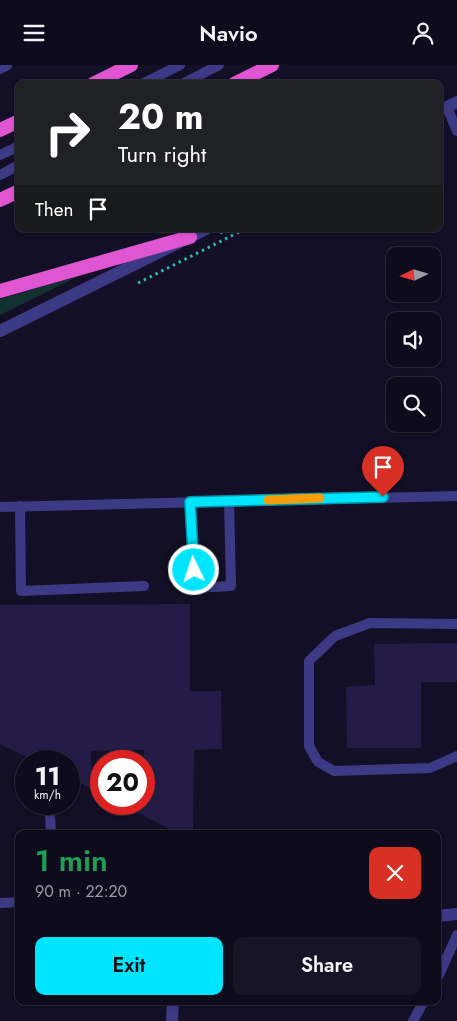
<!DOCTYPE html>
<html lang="en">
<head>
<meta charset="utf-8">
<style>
  body { margin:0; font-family:Jost,sans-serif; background:#171425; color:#f1f3f6; height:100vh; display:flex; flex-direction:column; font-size:19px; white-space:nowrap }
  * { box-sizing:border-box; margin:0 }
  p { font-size:16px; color:#9b9ba3 }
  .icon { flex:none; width:28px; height:28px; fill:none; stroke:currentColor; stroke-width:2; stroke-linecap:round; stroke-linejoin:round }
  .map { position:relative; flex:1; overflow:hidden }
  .details { position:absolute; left:15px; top:765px; width:426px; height:175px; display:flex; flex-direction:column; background:#0e0b1c; border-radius:10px; box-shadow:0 1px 4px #0004,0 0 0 1px #2e2b3b }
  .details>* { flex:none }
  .hud { position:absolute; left:15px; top:15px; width:428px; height:152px; border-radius:10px; box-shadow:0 1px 4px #0004,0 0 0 1px #2e2b3b; background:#202124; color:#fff; overflow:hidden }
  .needle { width:32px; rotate:265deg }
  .buttons { position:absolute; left:386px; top:182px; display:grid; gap:10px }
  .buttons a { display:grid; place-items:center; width:55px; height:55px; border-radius:10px; background:#0e0b1c; box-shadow:0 1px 4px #0004,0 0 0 1px #2e2b3b; font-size:25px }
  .speed { position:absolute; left:15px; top:685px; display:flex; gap:10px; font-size:25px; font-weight:700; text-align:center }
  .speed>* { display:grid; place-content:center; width:65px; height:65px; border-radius:50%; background:#0e0b1c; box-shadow:0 1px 4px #0004,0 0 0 1px #2e2b3b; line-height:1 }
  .speed small { font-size:12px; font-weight:400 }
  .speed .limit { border:8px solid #d22; background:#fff; color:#111 }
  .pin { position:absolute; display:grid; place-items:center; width:42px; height:42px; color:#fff; margin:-51px -21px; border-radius:50% 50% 50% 0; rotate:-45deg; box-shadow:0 0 5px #0007 }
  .pin .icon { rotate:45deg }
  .me { position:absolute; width:55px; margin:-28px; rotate:356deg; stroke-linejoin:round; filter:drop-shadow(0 0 4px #0008) }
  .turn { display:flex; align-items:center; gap:18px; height:105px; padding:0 20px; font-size:22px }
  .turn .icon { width:65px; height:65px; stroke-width:2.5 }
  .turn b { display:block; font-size:35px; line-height:42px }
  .then { display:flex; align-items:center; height:48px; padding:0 20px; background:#0003; gap:10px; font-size:19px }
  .round { display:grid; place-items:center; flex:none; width:52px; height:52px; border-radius:10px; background:#171425 }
  .headline { display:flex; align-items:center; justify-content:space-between; height:85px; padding:0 20px }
  h1 { font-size:30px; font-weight:600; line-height:38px; color:#1e9e55 }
  .action { display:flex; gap:10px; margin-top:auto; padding:10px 20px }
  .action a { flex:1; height:58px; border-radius:10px; background:#00e5ff; color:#111; font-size:20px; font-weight:600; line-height:58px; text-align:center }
  .action a+a { background:#171425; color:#f1f3f6 }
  header { display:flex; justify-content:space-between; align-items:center; height:65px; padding:0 20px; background:#0e0b1c; font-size:22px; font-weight:600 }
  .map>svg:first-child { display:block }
  .green { fill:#12302f }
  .building { fill:#241b47 }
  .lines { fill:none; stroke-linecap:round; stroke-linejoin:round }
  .path { stroke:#2fb8b0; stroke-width:3; stroke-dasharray:2.5 4; stroke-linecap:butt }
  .service { stroke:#3d3a85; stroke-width:10 }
  .minor { stroke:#3d3a85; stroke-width:12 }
  .trunk { stroke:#e055d1; stroke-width:14 }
  .route-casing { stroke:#0095a6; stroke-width:12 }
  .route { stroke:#00e5ff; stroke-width:9 }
  .slow { stroke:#f59e0b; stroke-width:9 }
</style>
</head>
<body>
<header><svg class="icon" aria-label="menu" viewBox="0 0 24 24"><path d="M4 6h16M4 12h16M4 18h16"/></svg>Navio<svg class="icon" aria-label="person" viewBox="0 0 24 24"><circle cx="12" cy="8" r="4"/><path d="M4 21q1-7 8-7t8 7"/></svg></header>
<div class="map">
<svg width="457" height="956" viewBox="0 0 457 956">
  <rect width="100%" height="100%" fill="#130f26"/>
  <path class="green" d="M 79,211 L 0,250 L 0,234 Z"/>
  <g class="building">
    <path d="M 190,539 L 190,626 L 221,626 L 222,684 L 194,685 L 193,769 L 180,769 L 120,739 L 144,739 L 144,685 L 91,686 L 92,724 L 69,713 L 69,696 L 35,696 L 0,679 L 0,540 Z"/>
    <path d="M 457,578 L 457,617 L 421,617 L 421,683 L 347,683 L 346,622 L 375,620 L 374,579 Z"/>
  </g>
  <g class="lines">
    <g class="path">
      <path d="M 220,168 L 228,164"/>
      <path d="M 138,218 L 245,164"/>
    </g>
    <g class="service">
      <path d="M 142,19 L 180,0"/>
      <path d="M 182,19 L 219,0"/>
      <path d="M 447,42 L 457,66"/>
      <path d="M 0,90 L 19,81"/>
      <path d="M 0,110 L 19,100"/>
      <path d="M 190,437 L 196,523 L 231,521 L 229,436"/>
      <path d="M 20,441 L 21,526 L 144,521"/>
      <path d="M 0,442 L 457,431"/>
      <path d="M 457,559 L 370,558 L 335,571 L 309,596 L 309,681 L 318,697 L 334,706 L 430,703 L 457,691"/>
      <path d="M 50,750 L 51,769"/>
      <path d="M 0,838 L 19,837"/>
      <path d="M 438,912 L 457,870"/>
      <path d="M 413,956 L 424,936"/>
    </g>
    <g class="minor">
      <path d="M 0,3 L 6,0"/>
      <path d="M 439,46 L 457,37"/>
      <path d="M 0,266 L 206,164"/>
      <path d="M 438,851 L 457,849"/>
      <path d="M 172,956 L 173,936"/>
    </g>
    <g class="trunk">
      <path d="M 93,19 L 131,0"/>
      <path d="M 234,19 L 272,0"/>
      <path d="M 0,65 L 19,56"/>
      <path d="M 0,135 L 19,126"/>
      <path d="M 0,226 L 190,172"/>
    </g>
  </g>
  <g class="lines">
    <defs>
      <path id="route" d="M 194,505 L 190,437 L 383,432"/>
    </defs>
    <use href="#route" class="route-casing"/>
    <use href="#route" class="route"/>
    <path class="slow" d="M 268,435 L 320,433"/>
  </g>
</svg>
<div class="buttons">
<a><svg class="needle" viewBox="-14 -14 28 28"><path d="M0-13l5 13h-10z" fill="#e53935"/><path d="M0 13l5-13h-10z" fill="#9b9ba3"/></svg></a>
<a><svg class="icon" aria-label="sound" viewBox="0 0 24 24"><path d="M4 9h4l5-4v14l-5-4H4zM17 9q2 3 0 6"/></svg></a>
<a><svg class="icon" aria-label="search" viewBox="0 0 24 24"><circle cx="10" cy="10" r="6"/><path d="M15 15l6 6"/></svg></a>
</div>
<div class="speed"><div>11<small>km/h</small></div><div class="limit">20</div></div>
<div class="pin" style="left:383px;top:432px;background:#d93025"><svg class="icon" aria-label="arrive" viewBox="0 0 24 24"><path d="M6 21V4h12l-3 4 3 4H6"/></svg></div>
<svg class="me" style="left:194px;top:505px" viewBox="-20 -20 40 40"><circle r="17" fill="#00e5ff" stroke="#fff" stroke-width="3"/><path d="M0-11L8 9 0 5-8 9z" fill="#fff"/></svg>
<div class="hud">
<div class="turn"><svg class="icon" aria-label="right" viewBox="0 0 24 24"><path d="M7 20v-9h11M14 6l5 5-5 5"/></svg><div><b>20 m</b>Turn right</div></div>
<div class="then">Then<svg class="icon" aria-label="arrive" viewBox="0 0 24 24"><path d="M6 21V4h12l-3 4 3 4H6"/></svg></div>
</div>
<section class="details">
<div class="headline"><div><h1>1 min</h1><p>90 m · 22:20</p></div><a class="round" style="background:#d93025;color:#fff"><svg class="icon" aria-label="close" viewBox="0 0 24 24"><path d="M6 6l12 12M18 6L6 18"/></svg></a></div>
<div class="action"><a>Exit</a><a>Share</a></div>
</section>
</div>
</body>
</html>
